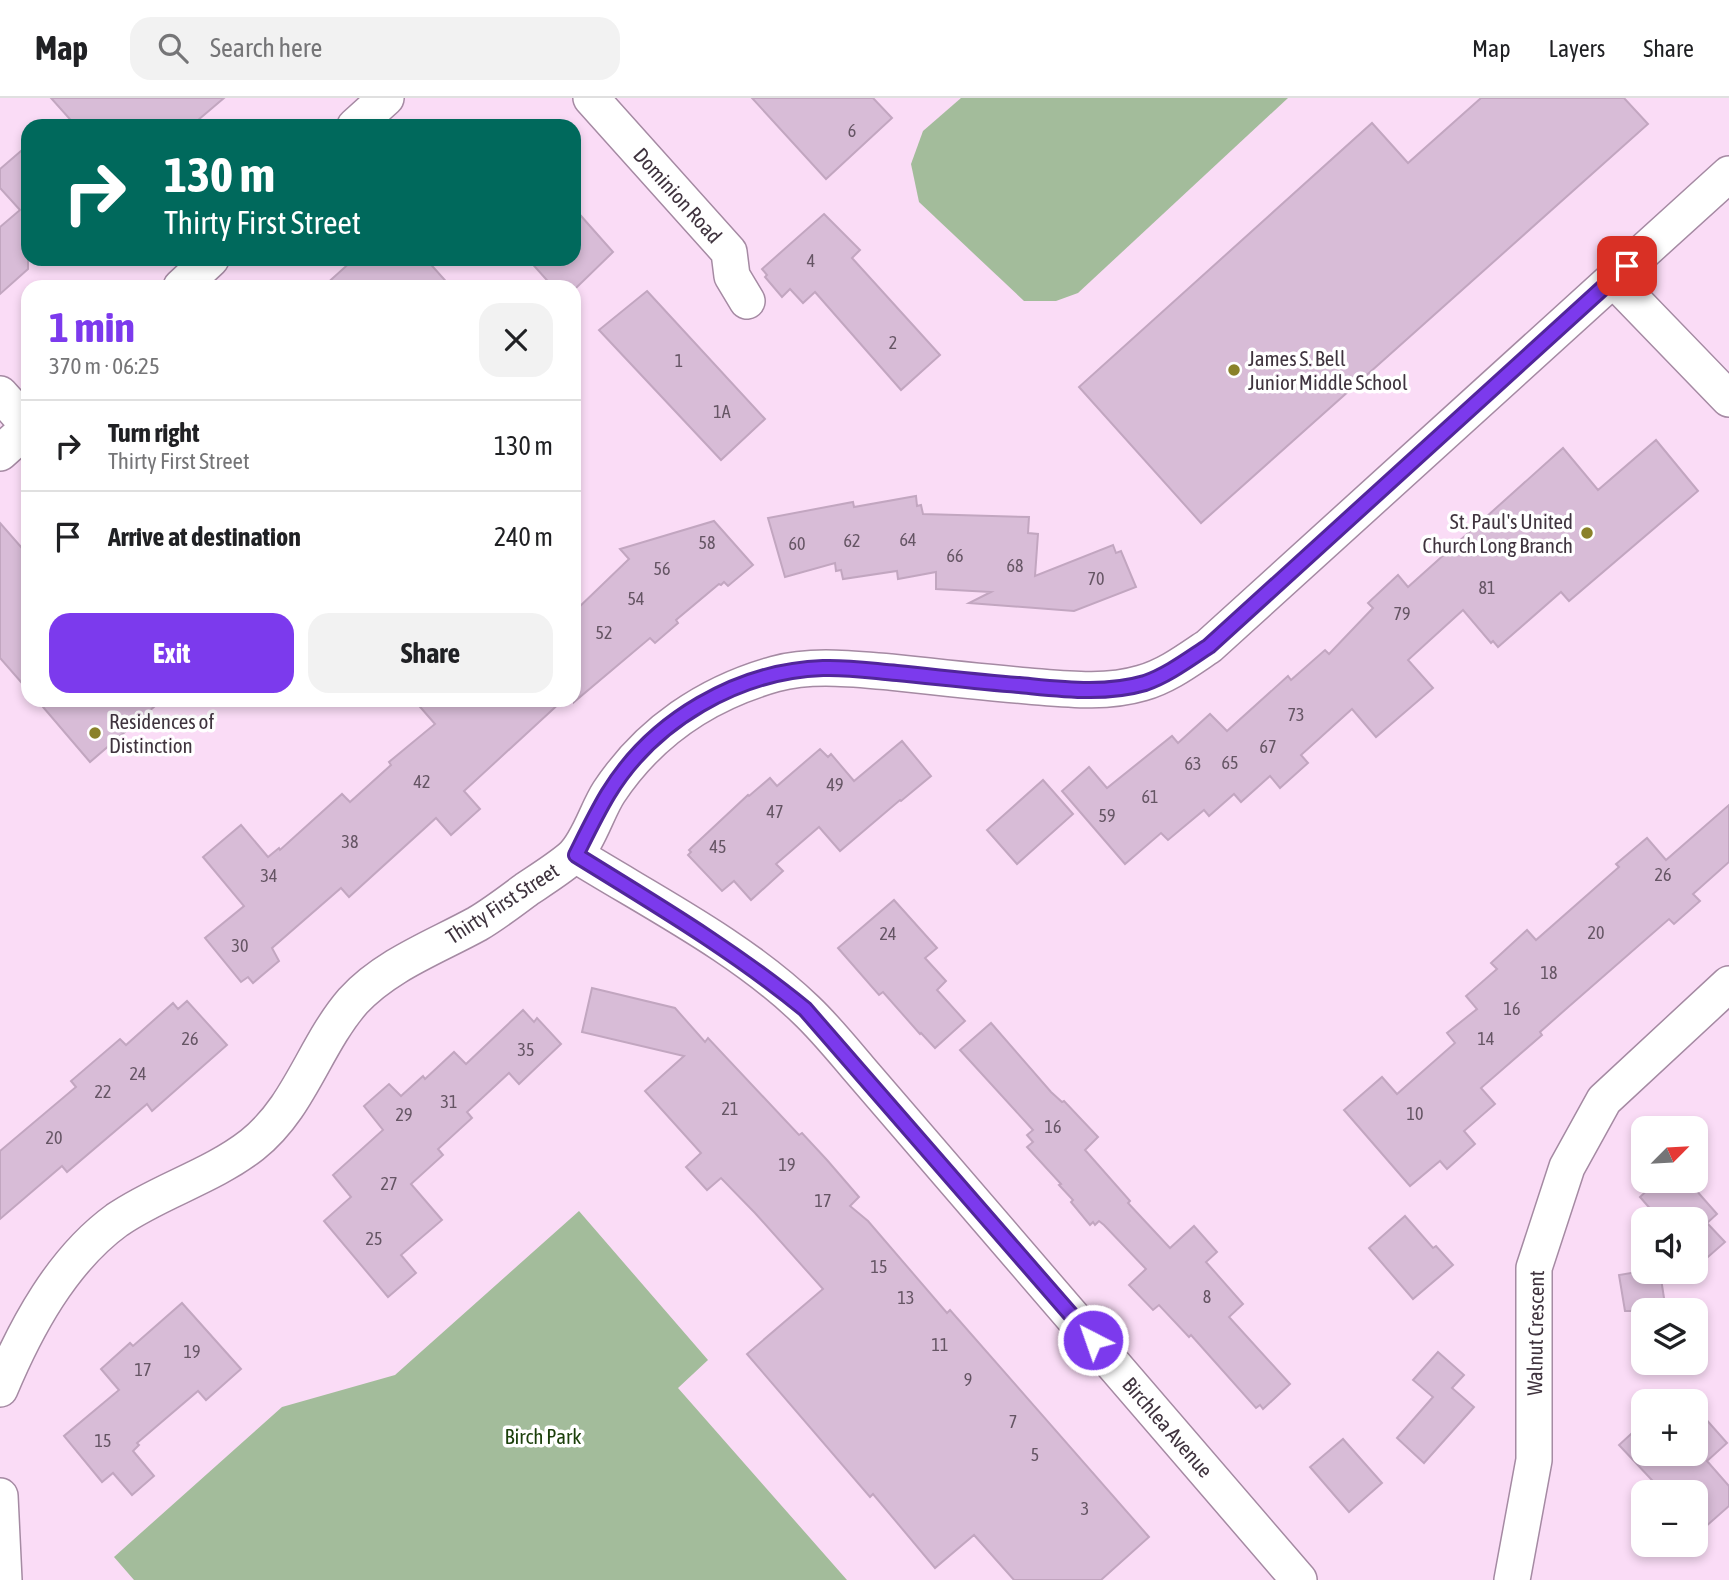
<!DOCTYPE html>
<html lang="en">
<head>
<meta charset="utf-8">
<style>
  body { margin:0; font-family:"Asap Condensed",sans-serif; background:#f2f2f2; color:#202124; height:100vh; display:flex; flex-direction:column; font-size:26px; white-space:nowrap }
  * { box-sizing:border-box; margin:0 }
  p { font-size:23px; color:#757577 }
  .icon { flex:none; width:38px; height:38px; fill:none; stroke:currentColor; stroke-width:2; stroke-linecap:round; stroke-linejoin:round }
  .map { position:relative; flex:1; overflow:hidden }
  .sheet { position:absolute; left:21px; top:182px; width:560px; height:427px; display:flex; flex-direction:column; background:#fff; border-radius:21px; box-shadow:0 4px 10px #0003 }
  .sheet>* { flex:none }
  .banner { position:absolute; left:21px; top:21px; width:560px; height:147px; border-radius:21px; box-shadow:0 4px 10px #0003; background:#00695c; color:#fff; overflow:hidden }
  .needle { width:46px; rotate:66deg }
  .controls { position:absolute; left:1631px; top:1018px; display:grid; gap:14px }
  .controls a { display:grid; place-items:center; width:77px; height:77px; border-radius:14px; background:#fff; box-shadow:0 4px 10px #0003; font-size:35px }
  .pin { position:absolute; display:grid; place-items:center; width:60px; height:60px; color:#fff; margin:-30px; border-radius:14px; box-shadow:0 4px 10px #0006 }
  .me { position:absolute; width:77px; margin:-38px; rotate:319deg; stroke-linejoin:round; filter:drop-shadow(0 0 5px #0008) }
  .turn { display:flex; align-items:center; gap:24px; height:147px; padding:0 28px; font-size:32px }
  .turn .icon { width:91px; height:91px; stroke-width:2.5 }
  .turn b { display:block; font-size:49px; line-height:60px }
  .round { display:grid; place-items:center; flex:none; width:74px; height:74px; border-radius:21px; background:#f2f2f2 }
  .overview { display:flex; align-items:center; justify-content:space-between; height:119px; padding:0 28px }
  h1 { font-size:42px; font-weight:700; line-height:52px; color:#7c3aed }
  .action { display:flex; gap:14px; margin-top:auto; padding:14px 28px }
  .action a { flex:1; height:80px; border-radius:21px; background:#7c3aed; color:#fff; font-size:28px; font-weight:700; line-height:80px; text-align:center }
  .action a+a { background:#f2f2f2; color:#202124 }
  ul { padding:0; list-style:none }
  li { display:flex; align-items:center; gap:21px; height:91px; padding:0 28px; border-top:2px solid #e0e0e0 }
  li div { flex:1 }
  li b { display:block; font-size:26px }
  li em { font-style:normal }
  header { display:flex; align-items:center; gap:42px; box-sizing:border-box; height:98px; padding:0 35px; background:#fff; border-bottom:2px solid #e0e0e0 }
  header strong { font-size:33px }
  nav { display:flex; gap:38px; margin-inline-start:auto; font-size:24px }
  .search { width:490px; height:63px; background:#f2f2f2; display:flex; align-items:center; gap:18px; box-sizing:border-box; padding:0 24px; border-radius:21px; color:#757577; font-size:26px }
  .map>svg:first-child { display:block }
  .green { fill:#a3bc9b }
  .building { fill:#d8bcd7; stroke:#c2a6c0; stroke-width:2 }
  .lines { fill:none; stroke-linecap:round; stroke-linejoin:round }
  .minor-casing { stroke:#a58aa3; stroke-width:38 }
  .minor { stroke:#fff; stroke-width:35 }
  .route-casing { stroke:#51269a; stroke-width:18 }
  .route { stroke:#7c3aed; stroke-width:12 }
  .poi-dot { fill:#8a8129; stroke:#fff; stroke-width:2.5 }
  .labels { text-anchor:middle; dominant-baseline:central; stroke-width:7; stroke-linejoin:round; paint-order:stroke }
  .number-label { font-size:18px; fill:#655564 }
  .street-label { font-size:21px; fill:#3f333e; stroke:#fff }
  .poi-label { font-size:21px; fill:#3f333e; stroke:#fff; text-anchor:start }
  .park-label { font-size:21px; fill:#1c400b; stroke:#fff }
</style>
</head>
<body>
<header>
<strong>Map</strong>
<div class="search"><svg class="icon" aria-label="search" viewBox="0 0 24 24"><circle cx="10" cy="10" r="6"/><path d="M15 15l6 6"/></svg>Search here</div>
<nav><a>Map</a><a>Layers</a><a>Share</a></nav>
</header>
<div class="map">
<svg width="1729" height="1482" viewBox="0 0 1729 1482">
  <rect width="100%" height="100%" fill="#fadcf6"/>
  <g class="green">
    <path d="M 961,0 L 1288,0 L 1078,195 L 1056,203 L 1024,203 L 919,104 L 911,66 L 923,33 Z"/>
    <path d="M 579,1113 L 708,1262 L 678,1290 L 847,1482 L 134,1482 L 114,1459 L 282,1309 L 395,1277 Z"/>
  </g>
  <g class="building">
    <path d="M 51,0 L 224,0 L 191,28 L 76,28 Z"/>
    <path d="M 752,0 L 873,0 L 892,20 L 826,81 Z"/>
    <path d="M 1481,0 L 1624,0 L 1648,26 L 1201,425 L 1079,289 L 1372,25 L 1408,65 Z"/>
    <path d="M 28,47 L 28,171 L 0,196 L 0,129 L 20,112 L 0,90 L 0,71 Z"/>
    <path d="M 574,110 L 613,154 L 574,192 L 574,189 L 553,189 L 528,161 L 574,161 Z"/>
    <path d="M 824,116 L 860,152 L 852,160 L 940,257 L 901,292 L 815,194 L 803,205 L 790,191 L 782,199 L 765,179 L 767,177 L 762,171 Z"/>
    <path d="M 354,161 L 426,161 L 451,189 L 323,189 Z"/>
    <path d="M 647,193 L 765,321 L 721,362 L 599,232 Z"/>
    <path d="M 1656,342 L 1698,393 L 1569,503 L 1561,494 L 1498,549 L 1493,543 L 1491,545 L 1463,512 L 1408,562 L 1433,590 L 1376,639 L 1352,611 L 1301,657 L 1308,665 L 1280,690 L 1270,678 L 1241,704 L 1234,696 L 1209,718 L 1204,712 L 1168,742 L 1161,735 L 1125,766 L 1062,693 L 1089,669 L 1107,690 L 1172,638 L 1178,645 L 1210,616 L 1227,633 L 1288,578 L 1291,582 L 1325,552 L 1329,556 L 1373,510 L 1368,505 L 1398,477 L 1408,489 L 1563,350 L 1598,392 Z"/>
    <path d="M 916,398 L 917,408 L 921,407 L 923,416 L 1029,419 L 1028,435 L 1038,436 L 1035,478 L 1113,447 L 1116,455 L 1121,453 L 1136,489 L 1074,513 L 969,505 L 991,494 L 936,491 L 936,474 L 898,481 L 897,473 L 843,481 L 841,472 L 836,473 L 835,465 L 785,479 L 768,420 L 853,404 L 854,409 Z"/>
    <path d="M 714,423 L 753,467 L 728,488 L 724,484 L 721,487 L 719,486 L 676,522 L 678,525 L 655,545 L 650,540 L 574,604 L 574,514 L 629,461 L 620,451 Z"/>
    <path d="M 0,425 L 28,457 L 28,592 L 0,560 Z"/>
    <path d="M 37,602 L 162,602 L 90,664 Z"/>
    <path d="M 414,602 L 563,602 L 464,693 L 480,711 L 451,737 L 436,720 L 349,799 L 341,790 L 272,850 L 279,863 L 253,885 L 248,879 L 241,884 L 205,840 L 244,808 L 203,759 L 241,727 L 268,759 L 279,750 L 280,752 L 342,696 L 350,704 L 391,667 L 389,664 L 435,626 Z"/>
    <path d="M 902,643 L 931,678 L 901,703 L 900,702 L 840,753 L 819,729 L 776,766 L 783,773 L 751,802 L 734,783 L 722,793 L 688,757 L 691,754 L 689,752 L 748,697 L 749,698 L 770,680 L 777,688 L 820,651 L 828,659 L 831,656 L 854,683 Z"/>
    <path d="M 1043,682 L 1073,716 L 1017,766 L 987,732 Z"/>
    <path d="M 1729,707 L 1729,764 L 1693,796 L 1700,803 L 1674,826 L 1669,821 L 1566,911 L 1540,934 L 1542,937 L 1481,990 L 1495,1006 L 1464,1033 L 1475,1046 L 1447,1071 L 1440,1063 L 1410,1088 L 1344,1012 L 1382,979 L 1397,996 L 1455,945 L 1447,935 L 1477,911 L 1466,898 L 1497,871 L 1491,865 L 1527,832 L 1536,842 L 1619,769 L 1616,766 L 1647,740 L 1666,762 Z"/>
    <path d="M 894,802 L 937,850 L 925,860 L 946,883 L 937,892 L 965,923 L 935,950 L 921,935 L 920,936 L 883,894 L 879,897 L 838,850 Z"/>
    <path d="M 592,890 L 675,910 L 705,944 L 708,940 L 799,1037 L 802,1035 L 827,1062 L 859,1099 L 850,1108 L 868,1123 L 947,1215 L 950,1212 L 1149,1439 L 1101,1482 L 1014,1482 L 974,1437 L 935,1470 L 873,1396 L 870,1399 L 747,1256 L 823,1191 L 755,1115 L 721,1080 L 707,1092 L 686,1069 L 701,1055 L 645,993 L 684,958 L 582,934 Z"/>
    <path d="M 187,903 L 227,947 L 152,1013 L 147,1006 L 67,1074 L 62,1068 L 0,1121 L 0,1053 L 76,989 L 71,983 L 120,941 L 126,947 L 173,905 L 178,911 Z"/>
    <path d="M 523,912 L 534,924 L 537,920 L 561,946 L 519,986 L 509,975 L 467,1014 L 472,1020 L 438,1051 L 443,1057 L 411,1086 L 442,1122 L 401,1157 L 416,1175 L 388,1199 L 324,1123 L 351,1099 L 333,1077 L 383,1032 L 364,1008 L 389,986 L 401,998 L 423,978 L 425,981 L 454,954 L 466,966 Z"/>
    <path d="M 991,925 L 1051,994 L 1062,1004 L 1064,1003 L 1098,1039 L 1085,1052 L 1130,1103 L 1128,1105 L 1170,1150 L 1194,1128 L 1217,1154 L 1206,1164 L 1243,1206 L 1229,1219 L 1290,1286 L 1263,1311 L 1260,1307 L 1256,1310 L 1191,1237 L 1189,1239 L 1159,1207 L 1153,1212 L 1129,1187 L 1146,1171 L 1104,1127 L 1099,1123 L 1095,1127 L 1093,1124 L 1090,1127 L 1071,1104 L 1073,1102 L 1059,1087 L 1061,1086 L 1027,1049 L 1033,1044 L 1027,1037 L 1033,1032 L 960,952 Z"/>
    <path d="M 1657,1083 L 1688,1083 L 1717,1116 L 1707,1125 L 1725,1144 L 1700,1166 L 1696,1162 L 1696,1122 L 1660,1122 L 1640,1099 Z"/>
    <path d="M 1405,1118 L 1433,1150 L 1436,1148 L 1453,1167 L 1413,1201 L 1369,1150 Z"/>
    <path d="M 1643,1173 L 1660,1174 L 1666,1213 L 1625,1213 L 1619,1177 Z"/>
    <path d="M 182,1205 L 241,1271 L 206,1302 L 198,1293 L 137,1345 L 139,1347 L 133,1353 L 154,1378 L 132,1397 L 113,1375 L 102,1384 L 64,1338 L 119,1292 L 101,1271 L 130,1245 L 133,1248 Z"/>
    <path d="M 1438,1254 L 1464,1277 L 1452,1290 L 1474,1309 L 1424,1365 L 1397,1340 L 1433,1299 L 1413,1282 Z"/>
    <path d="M 1696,1310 L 1727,1345 L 1707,1363 L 1729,1388 L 1729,1408 L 1704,1430 L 1696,1420 L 1696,1395 L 1664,1395 L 1619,1347 L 1643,1325 L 1643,1356 L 1696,1356 Z"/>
    <path d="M 1343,1341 L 1382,1385 L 1349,1414 L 1310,1369 Z"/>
  </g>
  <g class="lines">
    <defs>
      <g id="minor">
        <path d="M 591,0 L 729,154 L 732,178 L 747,203"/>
        <path d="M 355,28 L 386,0"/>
        <path d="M 1613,181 L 1729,301"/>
        <path d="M 181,189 L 211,161"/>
        <path d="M 0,296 L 28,327"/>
        <path d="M 0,355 L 28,330"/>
        <path d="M 576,757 C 652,804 741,849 806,912 C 825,930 842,951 859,971 L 1299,1482"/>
        <path d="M 0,1291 C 26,1229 62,1162 117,1122 C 159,1093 211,1079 252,1047 C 300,1009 314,948 353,903 C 386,867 435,849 477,826 C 494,816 511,803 527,791 C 542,781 558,771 571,760 C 588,746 597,712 609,694 C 649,634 707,595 775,576 C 812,566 852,571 890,574 C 936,579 982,584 1028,588 C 1066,591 1105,596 1142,585 C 1167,578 1188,562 1209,548 L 1729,76"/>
        <path d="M 0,1398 L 4,1482"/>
        <path d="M 1512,1482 L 1534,1362 L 1534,1170 L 1567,1069 L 1604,1002 L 1729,886"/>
      </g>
    </defs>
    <use href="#minor" class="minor-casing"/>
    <use href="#minor" class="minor"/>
  </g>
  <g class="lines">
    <defs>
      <path id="route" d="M 1093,1242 L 805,911 C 733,852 655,806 576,757 C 586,737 596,716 608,696 C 653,622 738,573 823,570 C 848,569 873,573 897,575 C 938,579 978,584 1019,587 C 1061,591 1104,597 1145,585 C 1168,577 1189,561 1209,548 L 1627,168"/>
    </defs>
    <use href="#route" class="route-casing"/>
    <use href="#route" class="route"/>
  </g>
  <g class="poi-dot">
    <circle cx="1234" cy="272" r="7"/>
    <circle cx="1587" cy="435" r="7"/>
    <circle cx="95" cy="635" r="7"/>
  </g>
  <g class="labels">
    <g class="number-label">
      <text x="852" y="32">6</text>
      <text x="811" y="162">4</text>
      <text x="893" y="244">2</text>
      <text x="679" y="262">1</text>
      <text x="722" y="313">1A</text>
      <text x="908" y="441">64</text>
      <text x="852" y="442">62</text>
      <text x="707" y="444">58</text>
      <text x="797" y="445">60</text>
      <text x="955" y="457">66</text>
      <text x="1015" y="467">68</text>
      <text x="662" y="470">56</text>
      <text x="1096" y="480">70</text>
      <text x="1487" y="489">81</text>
      <text x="636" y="500">54</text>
      <text x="1402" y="515">79</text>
      <text x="604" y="534">52</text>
      <text x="1296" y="616">73</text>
      <text x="1268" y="648">67</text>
      <text x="1230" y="664">65</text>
      <text x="1193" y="665">63</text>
      <text x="422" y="683">42</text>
      <text x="835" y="686">49</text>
      <text x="1150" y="698">61</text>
      <text x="775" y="713">47</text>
      <text x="1107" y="717">59</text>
      <text x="350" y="743">38</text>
      <text x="718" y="748">45</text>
      <text x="1663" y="776">26</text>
      <text x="269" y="777">34</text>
      <text x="1596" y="834">20</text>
      <text x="888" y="835">24</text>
      <text x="240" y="847">30</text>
      <text x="1549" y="874">18</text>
      <text x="1512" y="910">16</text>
      <text x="190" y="940">26</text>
      <text x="1486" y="940">14</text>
      <text x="526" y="951">35</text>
      <text x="138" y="975">24</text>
      <text x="103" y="993">22</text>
      <text x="449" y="1003">31</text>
      <text x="730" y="1010">21</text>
      <text x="1415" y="1015">10</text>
      <text x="404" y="1016">29</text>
      <text x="1053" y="1028">16</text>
      <text x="54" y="1039">20</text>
      <text x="787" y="1066">19</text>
      <text x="389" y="1085">27</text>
      <text x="823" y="1102">17</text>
      <text x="374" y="1140">25</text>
      <text x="879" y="1168">15</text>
      <text x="1207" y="1198">8</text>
      <text x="906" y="1199">13</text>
      <text x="940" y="1246">11</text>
      <text x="192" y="1253">19</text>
      <text x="143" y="1271">17</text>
      <text x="968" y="1281">9</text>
      <text x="1013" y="1323">7</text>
      <text x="103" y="1342">15</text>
      <text x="1035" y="1356">5</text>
      <text x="1085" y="1410">3</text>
    </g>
    <g class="street-label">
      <text transform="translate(678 97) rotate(48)">Dominion Road</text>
      <text transform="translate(502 805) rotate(-33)">Thirty First Street</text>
      <text transform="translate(1535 1235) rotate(-89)">Walnut Crescent</text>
      <text transform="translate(1168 1329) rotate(49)">Birchlea Avenue</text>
    </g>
    <g class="poi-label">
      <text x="1248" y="260">James S. Bell<tspan x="1248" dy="24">Junior Middle School</tspan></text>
      <text x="1573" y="423" text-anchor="end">St. Paul's United<tspan x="1573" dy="24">Church Long Branch</tspan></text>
      <text x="109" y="623">Residences of<tspan x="109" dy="24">Distinction</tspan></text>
    </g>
    <g class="park-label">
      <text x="543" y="1338">Birch Park</text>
    </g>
  </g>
</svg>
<div class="controls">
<a><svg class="needle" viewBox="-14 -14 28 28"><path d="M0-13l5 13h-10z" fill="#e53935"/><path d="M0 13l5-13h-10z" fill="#757577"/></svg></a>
<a><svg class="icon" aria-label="sound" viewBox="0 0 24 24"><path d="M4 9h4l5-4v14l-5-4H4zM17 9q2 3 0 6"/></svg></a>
<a><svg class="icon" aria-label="layers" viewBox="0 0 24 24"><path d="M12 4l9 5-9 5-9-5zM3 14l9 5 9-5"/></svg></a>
<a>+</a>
<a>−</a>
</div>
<div class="pin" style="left:1627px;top:168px;background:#d93025"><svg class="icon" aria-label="arrive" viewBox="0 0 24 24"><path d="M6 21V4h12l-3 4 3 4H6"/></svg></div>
<svg class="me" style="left:1093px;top:1242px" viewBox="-20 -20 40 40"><circle r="17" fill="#7c3aed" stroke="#fff" stroke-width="3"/><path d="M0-11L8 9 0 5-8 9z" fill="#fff"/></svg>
<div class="banner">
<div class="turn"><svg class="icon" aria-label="right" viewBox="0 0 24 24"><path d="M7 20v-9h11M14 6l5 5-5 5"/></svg><div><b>130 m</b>Thirty First Street</div></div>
</div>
<section class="sheet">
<div class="overview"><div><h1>1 min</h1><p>370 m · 06:25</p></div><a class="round"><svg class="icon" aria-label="close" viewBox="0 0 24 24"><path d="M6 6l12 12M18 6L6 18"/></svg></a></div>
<ul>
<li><svg class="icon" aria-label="right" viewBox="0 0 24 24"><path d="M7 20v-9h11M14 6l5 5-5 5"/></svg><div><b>Turn right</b><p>Thirty First Street</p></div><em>130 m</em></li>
<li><svg class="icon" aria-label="arrive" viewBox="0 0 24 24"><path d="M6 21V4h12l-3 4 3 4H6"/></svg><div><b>Arrive at destination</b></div><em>240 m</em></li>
</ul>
<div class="action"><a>Exit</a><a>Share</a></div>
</section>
</div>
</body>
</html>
